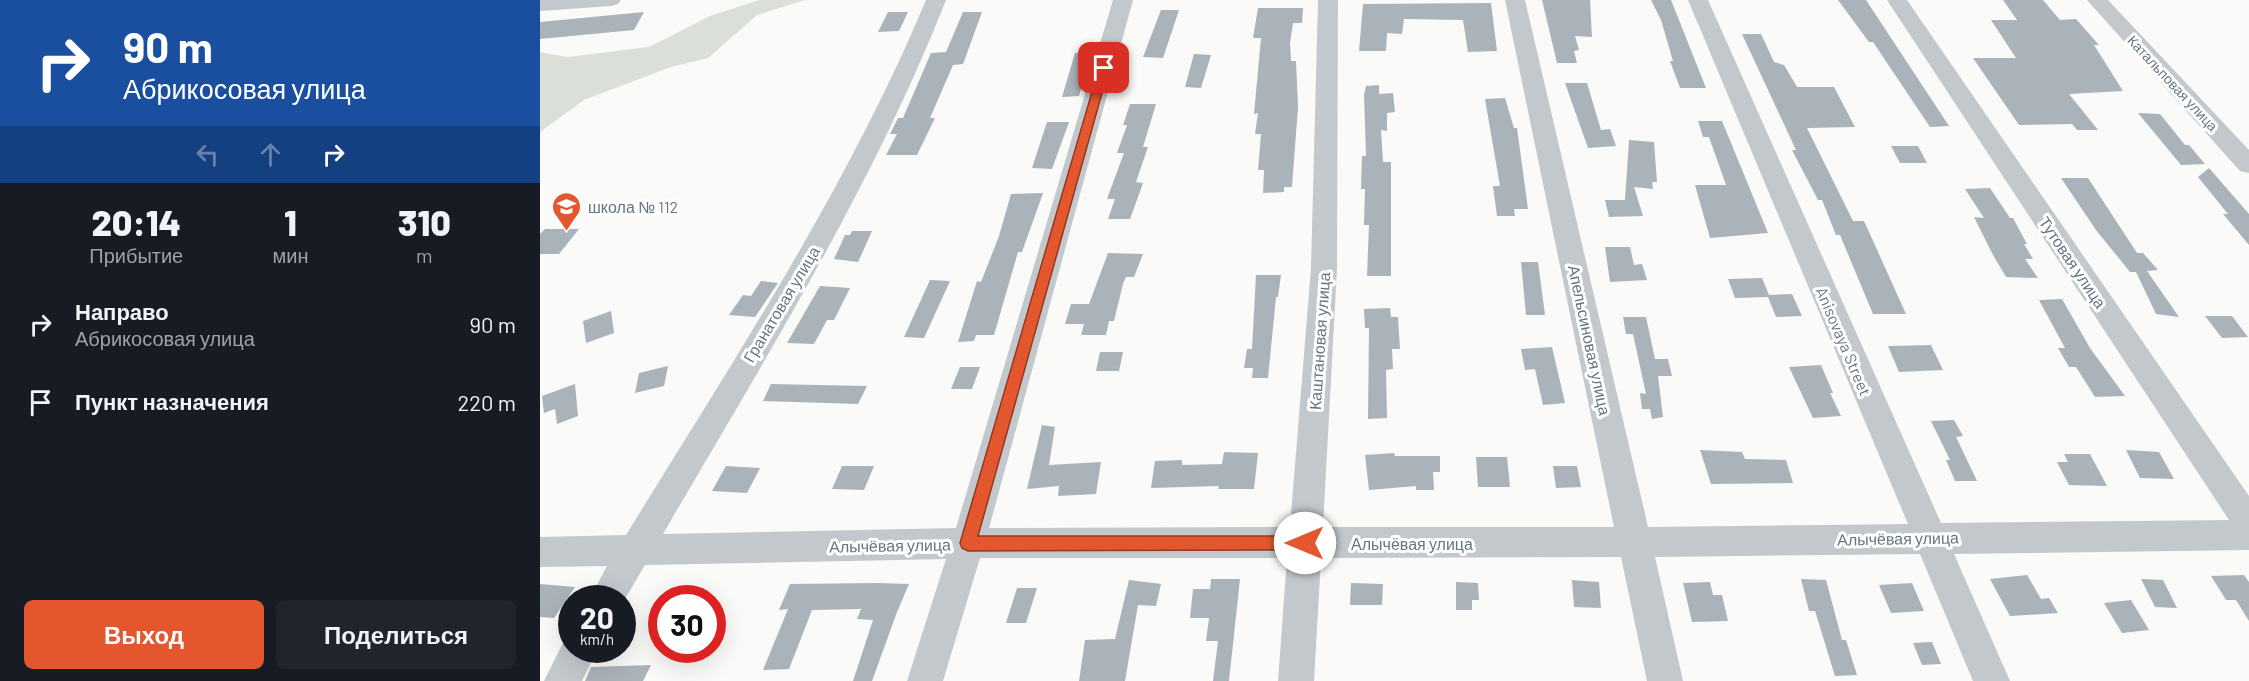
<!DOCTYPE html>
<html lang="ru">
<head>
<meta charset="utf-8">
<style>
  body { margin:0; font-family:Barlow,sans-serif; background:#20242c; color:#f1f3f6; height:100vh; display:flex; flex-direction:column; font-size:22px; white-space:nowrap }
  * { box-sizing:border-box; margin:0 }
  p { font-size:20px; color:#9ea1a6 }
  .icon { flex:none; width:33px; height:33px; fill:none; stroke:currentColor; stroke-width:2; stroke-linecap:round; stroke-linejoin:round }
  .map { position:relative; flex:1; overflow:hidden }
  .sheet { display:flex; flex-direction:column; background:#171b24; width:540px }
  .sheet>* { flex:none }
  .guide { background:#1a4fa0; color:#fff; overflow:hidden }
  .speed { position:absolute; left:18px; top:585px; display:flex; gap:12px; font-size:30px; font-weight:700; text-align:center }
  .speed>* { display:grid; place-content:center; width:78px; height:78px; border-radius:50%; background:#171b24; box-shadow:0 6px 24px #0002; line-height:1 }
  .speed small { font-size:15px; font-weight:400 }
  .speed .limit { border:9px solid #d22; background:#fff; color:#111 }
  .pin { position:absolute; display:grid; place-items:center; width:51px; height:51px; color:#fff; margin:-26px; border-radius:12px; box-shadow:0 3px 9px #0006 }
  .me { position:absolute; width:66px; margin:-33px; rotate:270deg; stroke-linejoin:round; filter:drop-shadow(0 0 4px #0008) }
  .turn { display:flex; align-items:center; gap:21px; height:126px; padding:0 24px; font-size:27px }
  .turn .icon { width:78px; height:78px; stroke-width:2.5 }
  .turn b { display:block; font-size:42px; line-height:51px }
  .lanes { display:flex; align-items:center; height:57px; padding:0 24px; background:#0003; justify-content:center; gap:30px; direction:ltr }
  .lanes .off { opacity:.35 }
  .eta { display:flex; justify-content:space-evenly; align-items:center; height:102px; text-align:center }
  .eta b { font-size:36px; font-weight:800; line-height:42px }
  .button { display:flex; gap:12px; margin-top:auto; padding:12px 24px }
  .button a { flex:1; height:69px; border-radius:9px; background:#e4572e; color:#fff; font-size:24px; font-weight:800; line-height:69px; text-align:center }
  .button a+a { background:#20242c; color:#f1f3f6 }
  ul { padding:0; list-style:none }
  li { display:flex; align-items:center; gap:18px; height:78px; padding:0 24px }
  li div { flex:1 }
  li b { display:block; font-size:22px }
  li em { font-style:normal }
  main { display:flex; flex:1; min-height:0 }
  .map>svg:first-child { display:block }
  .green { fill:#dadfd7 }
  .building { fill:#aab3b9 }
  .lines { fill:none; stroke-linecap:round; stroke-linejoin:round }
  .minor { fill:#c3c8cc; fill-rule:evenodd }
  .route { fill:#e4572e; stroke:#94391e; stroke-width:1.5 }
  .labels { text-anchor:middle; dominant-baseline:central; stroke-width:6; stroke-linejoin:round; paint-order:stroke }
  .far-street-label { font-size:14px; fill:#657683; stroke:#fff }
  .poi-label { font-size:16px; fill:#657683; stroke:#fff; text-anchor:start }
  .street-label { font-size:16px; fill:#657683; stroke:#fff }
</style>
</head>
<body>
<main>
<section class="sheet">
<div class="guide">
<div class="turn"><svg class="icon" aria-label="right" viewBox="0 0 24 24"><path d="M7 20v-9h11M14 6l5 5-5 5"/></svg><div><b>90 m</b>Абрикосовая улица</div></div>
<div class="lanes"><svg class="icon off" aria-label="left" viewBox="0 0 24 24"><path d="M17 20v-9H6M10 6l-5 5 5 5"/></svg><svg class="icon off" aria-label="ahead" viewBox="0 0 24 24"><path d="M12 20V5M6 11l6-6 6 6"/></svg><svg class="icon" aria-label="right" viewBox="0 0 24 24"><path d="M7 20v-9h11M14 6l5 5-5 5"/></svg></div>
</div>
<div class="eta">
<div><b>20:14</b><p>Прибытие</p></div>
<div><b>1</b><p>мин</p></div>
<div><b>310</b><p>m</p></div>
</div>
<ul>
<li><svg class="icon" aria-label="right" viewBox="0 0 24 24"><path d="M7 20v-9h11M14 6l5 5-5 5"/></svg><div><b>Направо</b><p>Абрикосовая улица</p></div><em>90 m</em></li>
<li><svg class="icon" aria-label="arrive" viewBox="0 0 24 24"><path d="M6 21V4h12l-3 4 3 4H6"/></svg><div><b>Пункт назначения</b></div><em>220 m</em></li>
</ul>
<div class="button"><a>Выход</a><a>Поделиться</a></div>
</section>
<div class="map">
<svg width="1709" height="681" viewBox="0 0 1709 681">
  <rect width="100%" height="100%" fill="#fafaf8"/>
  <path class="green" d="M 219,0 L 265,0 L 217,15 L 168,58 L 131,67 L 44,100 L 0,132 L 0,52 L 27,57 L 109,47 L 170,16 Z"/>
  <g class="building">
    <path d="M 1002,0 L 1050,0 L 1052,37 L 1035,36 L 1039,50 L 1034,51 L 1037,63 L 1017,63 Z"/>
    <path d="M 1111,0 L 1131,0 L 1166,88 L 1140,88 L 1130,61 L 1133,61 L 1121,20 Z"/>
    <path d="M 1298,0 L 1326,0 L 1409,126 L 1390,127 L 1333,42 L 1329,42 Z"/>
    <path d="M 1463,0 L 1503,0 L 1520,20 L 1536,19 L 1559,45 L 1554,45 L 1583,91 L 1529,94 L 1558,130 L 1537,130 L 1532,124 L 1479,125 L 1433,58 L 1476,58 L 1451,20 L 1477,20 Z"/>
    <path d="M 951,3 L 957,51 L 928,52 L 923,20 L 864,19 L 862,34 L 847,33 L 846,51 L 819,51 L 823,4 Z"/>
    <path d="M 718,8 L 763,8 L 762,23 L 753,23 L 750,43 L 751,61 L 756,61 L 758,107 L 752,187 L 744,187 L 744,192 L 723,193 L 724,170 L 718,170 L 721,134 L 715,134 L 718,113 L 714,114 L 721,38 L 713,38 Z"/>
    <path d="M 621,10 L 639,10 L 623,58 L 603,57 Z"/>
    <path d="M 104,12 L 94,30 L 0,39 L 0,22 Z"/>
    <path d="M 348,12 L 368,12 L 359,31 L 338,32 Z"/>
    <path d="M 423,12 L 442,12 L 423,64 L 413,65 L 390,118 L 395,118 L 377,155 L 346,155 L 357,134 L 350,134 L 358,118 L 363,118 L 391,53 L 406,52 Z"/>
    <path d="M 1202,34 L 1221,34 L 1234,62 L 1244,65 L 1257,87 L 1294,87 L 1315,127 L 1267,128 L 1313,221 L 1324,221 L 1366,314 L 1333,314 L 1300,235 L 1296,235 L 1282,200 L 1278,200 L 1252,150 L 1256,150 Z"/>
    <path d="M 535,53 L 551,53 L 539,96 L 522,97 Z"/>
    <path d="M 654,54 L 671,55 L 661,88 L 645,87 Z"/>
    <path d="M 1025,83 L 1047,83 L 1061,130 L 1070,129 L 1076,146 L 1048,148 Z"/>
    <path d="M 839,85 L 839,94 L 853,93 L 855,112 L 847,113 L 847,131 L 841,130 L 843,162 L 851,162 L 851,276 L 827,276 L 829,225 L 824,225 L 825,189 L 821,189 L 822,156 L 826,156 L 824,95 L 826,86 Z"/>
    <path d="M 965,98 L 974,128 L 977,128 L 988,209 L 974,209 L 975,216 L 957,216 L 953,186 L 960,186 L 945,99 Z"/>
    <path d="M 590,104 L 616,104 L 603,147 L 608,147 L 596,182 L 603,183 L 590,219 L 568,219 L 575,199 L 567,199 L 584,153 L 577,153 L 587,125 L 583,125 Z"/>
    <path d="M 1598,113 L 1620,114 L 1645,145 L 1649,145 L 1665,164 L 1641,165 Z"/>
    <path d="M 1158,121 L 1182,121 L 1228,233 L 1170,238 L 1155,185 L 1186,185 L 1169,137 L 1163,137 Z"/>
    <path d="M 507,122 L 529,122 L 512,169 L 492,168 Z"/>
    <path d="M 1089,140 L 1114,142 L 1117,182 L 1112,182 L 1113,189 L 1094,187 L 1103,216 L 1069,217 L 1065,200 L 1085,200 Z"/>
    <path d="M 1351,146 L 1378,146 L 1387,163 L 1360,163 Z"/>
    <path d="M 1669,168 L 1709,214 L 1709,245 L 1683,214 L 1688,214 L 1658,177 Z"/>
    <path d="M 1521,178 L 1548,178 L 1597,253 L 1603,253 L 1618,270 L 1607,271 L 1639,317 L 1616,314 L 1596,272 L 1590,272 L 1556,230 Z"/>
    <path d="M 1450,188 L 1470,218 L 1473,218 L 1487,244 L 1484,244 L 1493,259 L 1485,259 L 1498,278 L 1466,277 L 1453,255 L 1434,217 L 1444,218 L 1425,189 Z"/>
    <path d="M 503,193 L 482,252 L 478,252 L 454,335 L 436,335 L 434,341 L 418,342 L 437,281 L 441,282 L 459,236 L 471,194 Z"/>
    <path d="M 5,229 L 39,229 L 19,254 L 0,254 L 0,234 Z"/>
    <path d="M 312,231 L 332,231 L 318,262 L 294,259 L 305,235 L 310,235 Z"/>
    <path d="M 1065,247 L 1090,247 L 1094,265 L 1102,264 L 1107,280 L 1070,282 Z"/>
    <path d="M 568,253 L 603,254 L 594,277 L 586,277 L 583,284 L 574,321 L 569,321 L 566,335 L 541,335 L 544,324 L 525,324 L 531,304 L 549,304 Z"/>
    <path d="M 981,262 L 998,262 L 1005,315 L 986,315 Z"/>
    <path d="M 716,275 L 741,275 L 738,297 L 736,297 L 728,378 L 712,378 L 713,368 L 704,368 L 707,349 L 712,349 Z"/>
    <path d="M 1222,278 L 1229,295 L 1252,294 L 1262,316 L 1236,317 L 1228,297 L 1195,298 L 1188,279 Z"/>
    <path d="M 390,280 L 410,281 L 384,338 L 364,337 Z"/>
    <path d="M 221,281 L 238,283 L 215,317 L 189,315 L 203,295 L 211,296 Z"/>
    <path d="M 280,286 L 310,288 L 294,320 L 287,320 L 274,344 L 247,343 Z"/>
    <path d="M 1522,299 L 1550,348 L 1585,396 L 1555,397 L 1536,367 L 1529,367 L 1518,348 L 1525,348 L 1499,300 Z"/>
    <path d="M 850,308 L 851,317 L 858,317 L 860,349 L 852,349 L 853,369 L 846,370 L 847,418 L 828,419 L 829,328 L 825,328 L 824,309 Z"/>
    <path d="M 71,311 L 74,333 L 46,343 L 43,321 Z"/>
    <path d="M 1665,316 L 1692,316 L 1708,337 L 1682,338 Z"/>
    <path d="M 1083,317 L 1106,317 L 1115,359 L 1128,359 L 1132,376 L 1118,376 L 1123,417 L 1112,419 L 1110,409 L 1102,409 L 1100,393 L 1106,394 L 1093,334 L 1086,334 Z"/>
    <path d="M 1391,345 L 1403,370 L 1359,372 L 1348,346 Z"/>
    <path d="M 1012,347 L 1025,403 L 1003,405 L 995,369 L 985,370 L 981,349 Z"/>
    <path d="M 560,352 L 583,352 L 579,371 L 556,371 Z"/>
    <path d="M 1281,365 L 1293,393 L 1290,393 L 1301,416 L 1273,418 L 1249,367 Z"/>
    <path d="M 128,366 L 124,386 L 95,393 L 99,373 Z"/>
    <path d="M 420,367 L 440,367 L 432,389 L 411,389 Z"/>
    <path d="M 35,384 L 38,416 L 17,424 L 15,409 L 4,413 L 2,396 Z"/>
    <path d="M 231,384 L 327,386 L 318,404 L 223,401 Z"/>
    <path d="M 1414,420 L 1423,436 L 1416,437 L 1437,481 L 1415,481 L 1406,460 L 1410,460 L 1391,421 Z"/>
    <path d="M 502,425 L 515,427 L 509,465 L 561,462 L 556,494 L 518,496 L 519,486 L 487,489 Z"/>
    <path d="M 1160,450 L 1202,452 L 1205,459 L 1246,460 L 1253,483 L 1171,484 Z"/>
    <path d="M 1586,450 L 1619,452 L 1634,479 L 1600,478 Z"/>
    <path d="M 684,452 L 718,453 L 714,489 L 678,489 L 679,486 L 611,488 L 615,461 L 642,460 L 642,465 L 682,464 Z"/>
    <path d="M 854,453 L 855,456 L 900,456 L 900,472 L 893,472 L 894,490 L 876,490 L 876,486 L 829,490 L 825,455 Z"/>
    <path d="M 1524,454 L 1550,454 L 1567,486 L 1529,485 L 1517,462 L 1528,462 Z"/>
    <path d="M 936,457 L 967,457 L 970,487 L 938,487 Z"/>
    <path d="M 186,466 L 220,468 L 207,493 L 172,491 Z"/>
    <path d="M 302,466 L 334,466 L 324,490 L 292,489 Z"/>
    <path d="M 1013,466 L 1037,466 L 1041,487 L 1016,488 Z"/>
    <path d="M 1487,575 L 1501,599 L 1509,598 L 1518,613 L 1470,616 L 1450,579 Z"/>
    <path d="M 1704,575 L 1709,582 L 1709,621 L 1696,600 L 1686,600 L 1671,576 Z"/>
    <path d="M 671,579 L 700,579 L 689,681 L 673,681 L 678,641 L 666,641 L 669,618 L 650,618 L 653,589 L 670,589 Z"/>
    <path d="M 1261,579 L 1286,580 L 1302,640 L 1306,640 L 1317,675 L 1295,676 L 1275,611 L 1269,611 Z"/>
    <path d="M 1601,579 L 1623,580 L 1637,608 L 1615,607 Z"/>
    <path d="M 589,580 L 621,584 L 616,606 L 598,605 L 585,681 L 539,681 L 545,640 L 575,639 Z"/>
    <path d="M 1032,580 L 1059,582 L 1061,608 L 1034,607 Z"/>
    <path d="M 916,582 L 938,583 L 939,600 L 932,600 L 932,610 L 916,610 Z"/>
    <path d="M 1170,582 L 1173,595 L 1182,595 L 1188,621 L 1152,622 L 1143,583 Z"/>
    <path d="M 337,583 L 369,584 L 357,612 L 332,681 L 313,681 L 333,620 L 317,619 L 321,609 L 272,610 L 249,669 L 223,670 L 248,609 L 239,610 L 250,584 Z"/>
    <path d="M 811,583 L 843,584 L 842,605 L 810,605 Z"/>
    <path d="M 1372,583 L 1384,611 L 1351,613 L 1339,585 Z"/>
    <path d="M 0,584 L 35,587 L 14,618 L 0,617 Z"/>
    <path d="M 477,588 L 497,588 L 486,623 L 466,623 Z"/>
    <path d="M 1591,600 L 1609,630 L 1582,633 L 1564,603 Z"/>
    <path d="M 1392,642 L 1401,664 L 1382,665 L 1373,643 Z"/>
    <path d="M 111,665 L 103,681 L 45,681 L 51,667 Z"/>
  </g>
  <g class="lines">
    <g class="minor">
      <path d="M 0,0 L 81,0 L 78,4 L 71,6 L 0,11 Z"/>
      <path d="M 386,0 L 406,0 C 332,188 224,360 123,534 L 416,528 L 573,0 L 593,0 L 449,528 L 750,527 L 771,268 L 778,0 L 798,0 L 797,268 L 783,527 L 1074,527 L 965,0 L 985,0 L 1108,527 L 1368,524 L 1148,0 L 1168,0 L 1401,523 L 1689,520 L 1347,0 L 1367,0 L 1709,496 L 1709,550 L 1414,554 L 1470,681 L 1433,681 L 1380,554 L 1115,557 L 1143,681 L 1107,681 L 1081,557 L 781,558 L 774,681 L 738,681 L 747,558 L 440,558 L 403,681 L 367,681 L 406,559 L 105,565 L 82,604 L 82,598 L 50,598 L 67,566 L 0,567 L 0,537 L 86,535 C 193,361 307,189 386,0 Z"/>
      <path d="M 1547,0 L 1568,0 L 1709,150 L 1709,173 L 1700,171 Z"/>
      <path d="M 32,635 L 32,650 L 57,650 L 42,681 L 4,681 L 26,637 Z"/>
    </g>
  </g>
  <path class="route" d="M 564,65 L 569,68 L 438,536 L 765,536 L 771,538 L 773,543 L 771,548 L 765,550 L 428,551 L 422,548 L 420,543 L 559,68 Z"/>
  <defs>
    <symbol id="school-pin" viewBox="-11 -11 22 30"><path d="M0 17L-7.5 6A9.5 9.5 0 1 1 7.5 6Z" fill="#e4572e" stroke="#fff"/><path d="M0-5L7-2L0 1L-7-2ZM-4 1L0 2.5L4 1V4Q0 6-4 4Z" fill="#fff"/></symbol>
  </defs>
  <g fill-rule="evenodd">
    <use href="#school-pin" x="10" y="190" width="33" height="45"/>
  </g>
  <g class="labels">
    <g class="far-street-label">
      <text transform="translate(1633 83) rotate(47)">Катальповая улица</text>
    </g>
    <g class="poi-label">
      <text x="48" y="206">школа № 112</text>
    </g>
    <g class="street-label">
      <text transform="translate(1533 262) rotate(56)">Тутовая улица</text>
      <text transform="translate(241 304) rotate(-59)">Гранатовая улица</text>
      <text transform="translate(1050 340) rotate(78)">Апельсиновая улица</text>
      <text transform="translate(779 341) rotate(-86)">Каштановая улица</text>
      <text transform="translate(1304 341) rotate(67)">Anisovaya Street</text>
      <text transform="translate(1358 538) rotate(-1)">Алычёвая улица</text>
      <text x="872" y="543">Алычёвая улица</text>
      <text transform="translate(350 545) rotate(-1)">Алычёвая улица</text>
    </g>
  </g>
</svg>
<div class="speed"><div>20<small>km/h</small></div><div class="limit">30</div></div>
<div class="pin" style="left:564px;top:68px;background:#d93025"><svg class="icon" aria-label="arrive" viewBox="0 0 24 24"><path d="M6 21V4h12l-3 4 3 4H6"/></svg></div>
<svg class="me" style="left:765px;top:543px" viewBox="-20 -20 40 40"><circle r="19" fill="#fff"/><path d="M0-13L10 11 0 6-10 11z" fill="#e4572e"/></svg>
</div>
</main>
</body>
</html>
